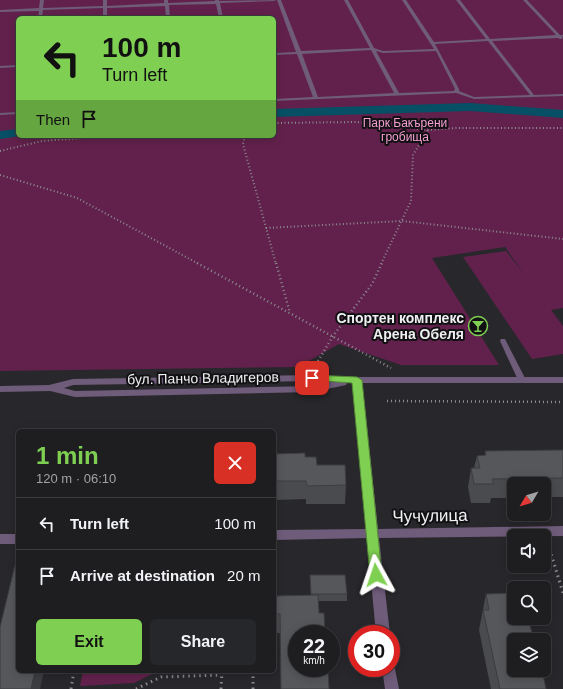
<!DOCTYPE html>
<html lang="en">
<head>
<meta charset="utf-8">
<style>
  body { margin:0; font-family:Arial,sans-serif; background:#26272a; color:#f1f3f6; height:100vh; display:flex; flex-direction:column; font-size:15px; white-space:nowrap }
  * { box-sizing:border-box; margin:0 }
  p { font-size:13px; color:#a1a2a5 }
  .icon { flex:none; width:22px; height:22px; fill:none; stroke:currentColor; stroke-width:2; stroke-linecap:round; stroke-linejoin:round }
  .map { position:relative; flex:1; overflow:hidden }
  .sheet { position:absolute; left:16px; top:429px; width:260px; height:244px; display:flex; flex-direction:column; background:#1e1e21; border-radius:6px; box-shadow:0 2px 10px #0003,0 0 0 1px #3c3c3f }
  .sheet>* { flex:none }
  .hud { position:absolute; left:16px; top:16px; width:260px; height:122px; border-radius:6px; box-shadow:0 2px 10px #0003,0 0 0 1px #3c3c3f; background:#7fd052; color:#111; overflow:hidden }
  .needle { width:26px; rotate:232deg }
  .fabs { position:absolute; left:507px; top:477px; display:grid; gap:8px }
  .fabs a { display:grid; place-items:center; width:44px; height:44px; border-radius:6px; background:#1e1e21; box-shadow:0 2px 10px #0003,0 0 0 1px #3c3c3f; font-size:20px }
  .speed { position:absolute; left:288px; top:625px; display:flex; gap:8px; font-size:20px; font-weight:700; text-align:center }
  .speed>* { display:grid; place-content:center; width:52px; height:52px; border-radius:50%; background:#1e1e21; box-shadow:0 2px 10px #0003,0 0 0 1px #3c3c3f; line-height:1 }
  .speed small { font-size:10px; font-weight:400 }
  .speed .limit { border:6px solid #d22; background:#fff; color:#111 }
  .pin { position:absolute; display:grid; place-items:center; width:34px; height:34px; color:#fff; margin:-17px; border-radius:8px; box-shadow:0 2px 6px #0006 }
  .me { position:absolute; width:44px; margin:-22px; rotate:355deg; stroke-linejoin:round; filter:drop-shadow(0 0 3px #0008) }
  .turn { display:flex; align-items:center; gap:14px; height:84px; padding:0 20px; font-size:18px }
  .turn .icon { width:52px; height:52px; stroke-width:2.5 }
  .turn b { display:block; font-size:28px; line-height:34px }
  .then { display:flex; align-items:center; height:38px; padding:0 20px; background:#0003; gap:8px; font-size:15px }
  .round { display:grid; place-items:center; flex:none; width:42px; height:42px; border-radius:6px; background:#26272a }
  .headline { display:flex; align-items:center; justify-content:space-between; height:68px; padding:0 20px }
  h1 { font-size:24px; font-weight:600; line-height:30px; color:#7fd052 }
  .action { display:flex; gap:8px; margin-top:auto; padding:8px 20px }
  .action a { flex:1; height:46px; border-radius:6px; background:#7fd052; color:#111; font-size:16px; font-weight:600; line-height:46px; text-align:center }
  .action a+a { background:#26272a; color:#f1f3f6 }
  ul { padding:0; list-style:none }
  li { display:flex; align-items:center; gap:12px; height:52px; padding:0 20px; border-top:1px solid #3c3c3f }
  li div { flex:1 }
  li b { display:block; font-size:15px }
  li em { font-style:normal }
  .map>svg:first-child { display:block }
  .green { fill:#62214c; fill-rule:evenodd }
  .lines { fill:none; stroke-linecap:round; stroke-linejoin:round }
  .canal { fill:#064f64; fill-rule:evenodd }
  .path-far2 { stroke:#8c8c90; stroke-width:2; stroke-dasharray:1 2.5; stroke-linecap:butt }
  .path-far1 { stroke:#8c8c90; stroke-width:2.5; stroke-dasharray:1 3; stroke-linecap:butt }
  .path { stroke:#8c8c90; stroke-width:3; stroke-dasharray:1.5 4; stroke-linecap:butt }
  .service { fill:#6f5b7a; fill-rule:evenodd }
  .minor { fill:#6f5b7a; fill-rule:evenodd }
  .tertiary { fill:#6f5b7a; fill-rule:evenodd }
  .wall { fill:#494b4e }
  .shaded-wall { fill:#3c3d40 }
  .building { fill:#55575b; stroke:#3c3d40 }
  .route { fill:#7fd052; stroke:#538735 }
  .labels { text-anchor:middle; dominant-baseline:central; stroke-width:4; stroke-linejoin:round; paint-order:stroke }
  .far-park-label { font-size:12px; fill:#f49ed2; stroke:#111113 }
  .poi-label { font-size:14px; font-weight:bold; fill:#f0f0f3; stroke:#111113; text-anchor:end }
  .street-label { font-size:14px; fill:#f0f0f3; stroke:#111113 }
  .near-street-label { font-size:17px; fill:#f0f0f3; stroke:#111113 }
</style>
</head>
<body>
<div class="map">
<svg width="563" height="689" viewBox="0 0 563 689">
  <rect width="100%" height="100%" fill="#28282c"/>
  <g class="green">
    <path d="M 0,0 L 563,0 L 563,308 L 551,310 L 563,326 L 563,354 L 532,359 L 463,257 L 506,251 L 524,274 L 505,247 L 432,258 L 499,365 L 401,365 L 339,344 L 298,367 L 0,371 ZM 18,18 L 274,18 L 274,136 L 18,136 Z"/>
    <path d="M 83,671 L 158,671 L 134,683 L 80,686 Z"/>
  </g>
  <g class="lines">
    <g class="canal">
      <path d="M 470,103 L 563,110 L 563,118 L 470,111 L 274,117 L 274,109 Z"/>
      <path d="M 18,129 L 18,136 L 21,136 L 0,139 L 0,131 Z"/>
    </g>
    <g class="path-far2">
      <path d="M 274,123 L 356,122 L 428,130 L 456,128 L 563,128"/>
      <path d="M 245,136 L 243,144 L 276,264"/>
      <path d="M 0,151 L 42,141 L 114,136"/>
      <path d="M 0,175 L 77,198 L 199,264"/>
      <path d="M 266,228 L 402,221 L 563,239"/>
      <path d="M 381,264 L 411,201 L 413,155 L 428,130"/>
    </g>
    <g class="path-far1">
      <path d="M 197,263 L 391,368"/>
      <path d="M 276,263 L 290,313"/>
      <path d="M 314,368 L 333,336 L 372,284 L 382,263"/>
      <path d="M 387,401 L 563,402"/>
    </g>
    <g class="path">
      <path d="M 548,544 L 563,593"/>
      <path d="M 253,671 L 253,689"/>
      <path d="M 71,689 L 74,671"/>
      <path d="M 136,689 L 161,677 L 221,675"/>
      <path d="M 221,689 L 222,671"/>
    </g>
    <g class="service">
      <path d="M 40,0 L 44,0 L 43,8 L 103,6 L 103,0 L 107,0 L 107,6 L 164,3 L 164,0 L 168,0 L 168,3 L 215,1 L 215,0 L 219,0 L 219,1 L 276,0 L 274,1 L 220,3 L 223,18 L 219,18 L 216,4 L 169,5 L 170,18 L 166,18 L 165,6 L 107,8 L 107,18 L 103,18 L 103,8 L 43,10 L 42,18 L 38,18 L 39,11 L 0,12 L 0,10 L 39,8 Z"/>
      <path d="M 277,0 L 281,0 L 301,51 L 370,48 L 344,0 L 348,0 L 374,48 L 383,51 L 434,49 L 402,0 L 406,0 L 434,42 L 486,39 L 456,0 L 460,0 L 490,39 L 556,35 L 523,0 L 527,0 L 560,35 L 563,35 L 562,39 L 560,39 L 558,38 L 492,41 L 534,95 L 563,94 L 563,96 L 474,99 L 456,93 L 274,101 L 274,99 L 313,97 L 297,54 L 274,55 L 274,53 L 296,52 ZM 488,41 L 530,95 L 474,97 L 459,91 L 459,89 L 435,44 ZM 371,50 L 394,93 L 318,97 L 302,54 ZM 376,51 L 383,53 L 436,51 L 455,89 L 454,91 L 399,93 Z"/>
      <path d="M 18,65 L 18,67 L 0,68 L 0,66 Z"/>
      <path d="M 18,112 L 18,114 L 0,115 L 0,113 Z"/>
      <path d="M 501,339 L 505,339 L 506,341 L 526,380 L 525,382 L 519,382 L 518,380 L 500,341 Z"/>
    </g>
    <g class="minor">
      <path d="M 357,377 L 362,380 L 378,529 L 563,526 L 563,536 L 379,538 L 390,634 L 376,634 L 367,538 L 274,540 L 274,530 L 366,529 L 352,380 Z"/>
      <rect x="0" y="534" width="18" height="10"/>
      <path d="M 391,663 L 394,664 L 399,689 L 385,689 L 382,668 L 391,668 Z"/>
    </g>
    <path class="tertiary" d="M 312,375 L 357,377 L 563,377 L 563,383 L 347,383 L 346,385 L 313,392 L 75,397 L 50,391 L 0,392 L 0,386 L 49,385 L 73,379 ZM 312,381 L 330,382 L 313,386 L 75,391 L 64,388 L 73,385 Z"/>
  </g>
  <g class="wall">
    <path d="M 563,450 L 563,497 L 544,497 L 544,484 L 514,484 L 514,498 L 491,498 L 490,503 L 471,503 L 468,487 L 471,468 L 474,468 L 477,456 L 485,455 L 485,451 Z"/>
    <path d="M 274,454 L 305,457 L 346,485 L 345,504 L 306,504 L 306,499 L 274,500 Z"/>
    <path d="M 310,575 L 347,594 L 347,601 L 318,601 L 319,613 L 329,689 L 281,689 L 280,633 L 274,633 L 274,596 L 311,595 Z"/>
    <path d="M 486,594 L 546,689 L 491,689 L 479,630 Z"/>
  </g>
  <path class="shaded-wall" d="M 35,671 L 44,671 L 40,689 L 31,689 Z"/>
  <g class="building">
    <path d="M 563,450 L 563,478 L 492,479 L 494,484 L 474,484 L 471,468 L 480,468 L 477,456 L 486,455 L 485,451 Z"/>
    <path d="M 305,453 L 305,457 L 316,457 L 317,465 L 345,465 L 346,485 L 307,486 L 306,481 L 274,481 L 274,454 Z"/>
    <path d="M 15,565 L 18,565 L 18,671 L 35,671 L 31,689 L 0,689 L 0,627 Z"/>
    <path d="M 310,575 L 345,575 L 347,594 L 311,594 Z"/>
    <path d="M 514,593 L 514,618 L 528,618 L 534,640 L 514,640 L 514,670 L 542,670 L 546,689 L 500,689 L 483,610 L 489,610 L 486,594 Z"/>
    <path d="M 318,595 L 319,613 L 324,613 L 325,634 L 297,634 L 297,668 L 328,668 L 329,689 L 281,689 L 280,614 L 274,614 L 274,596 Z"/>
  </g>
  <path class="route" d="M 312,375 L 357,377 L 362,380 L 382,575 L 380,579 L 376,580 L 372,579 L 370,575 L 352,383 L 309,380 L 308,378 L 309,376 Z"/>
  <defs>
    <symbol id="bar-ring" viewBox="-11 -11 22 22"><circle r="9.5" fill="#111113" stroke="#7fd052" stroke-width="1.5"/><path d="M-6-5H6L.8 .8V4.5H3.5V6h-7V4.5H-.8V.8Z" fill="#7fd052"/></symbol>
  </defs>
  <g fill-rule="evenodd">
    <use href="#bar-ring" x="467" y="315" width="22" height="22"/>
  </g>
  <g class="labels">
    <g class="far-park-label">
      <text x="405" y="123">Парк Бакърени<tspan x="405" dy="14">гробища</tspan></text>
    </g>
    <g class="poi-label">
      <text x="464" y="318">Спортен комплекс<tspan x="464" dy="16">Арена Обеля</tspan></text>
    </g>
    <g class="street-label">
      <text transform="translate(203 378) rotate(-1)">бул. Панчо Владигеров</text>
    </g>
    <g class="near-street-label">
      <text transform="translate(430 516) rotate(-1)">Чучулица</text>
    </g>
  </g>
</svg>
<div class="fabs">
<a><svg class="needle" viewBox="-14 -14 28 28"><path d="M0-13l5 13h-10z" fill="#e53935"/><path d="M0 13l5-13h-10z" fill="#a1a2a5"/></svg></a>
<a><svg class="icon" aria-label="sound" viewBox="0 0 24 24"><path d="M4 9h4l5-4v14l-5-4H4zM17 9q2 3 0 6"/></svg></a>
<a><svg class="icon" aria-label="search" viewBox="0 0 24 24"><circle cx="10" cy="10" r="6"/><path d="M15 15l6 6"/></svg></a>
<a><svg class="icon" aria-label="layers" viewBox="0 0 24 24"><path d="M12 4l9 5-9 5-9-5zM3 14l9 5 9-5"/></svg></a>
</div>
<div class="speed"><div>22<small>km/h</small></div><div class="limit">30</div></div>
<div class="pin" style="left:312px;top:378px;background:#d93025"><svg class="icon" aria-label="arrive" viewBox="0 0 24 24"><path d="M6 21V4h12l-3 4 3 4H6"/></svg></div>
<svg class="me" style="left:376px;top:575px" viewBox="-20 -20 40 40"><path d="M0-17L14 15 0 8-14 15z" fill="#7fd052" stroke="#fff" stroke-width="4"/></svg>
<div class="hud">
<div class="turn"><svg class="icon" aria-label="left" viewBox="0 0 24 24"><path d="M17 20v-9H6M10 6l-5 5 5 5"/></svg><div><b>100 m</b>Turn left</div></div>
<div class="then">Then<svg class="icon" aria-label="arrive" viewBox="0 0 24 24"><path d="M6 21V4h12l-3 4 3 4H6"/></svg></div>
</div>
<section class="sheet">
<div class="headline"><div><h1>1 min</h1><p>120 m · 06:10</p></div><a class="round" style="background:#d93025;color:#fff"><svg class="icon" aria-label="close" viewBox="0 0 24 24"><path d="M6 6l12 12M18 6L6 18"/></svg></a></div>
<ul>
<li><svg class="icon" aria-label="left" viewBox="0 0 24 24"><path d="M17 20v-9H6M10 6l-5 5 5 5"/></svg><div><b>Turn left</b></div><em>100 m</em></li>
<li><svg class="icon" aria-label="arrive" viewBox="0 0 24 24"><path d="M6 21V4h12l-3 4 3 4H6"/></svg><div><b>Arrive at destination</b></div><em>20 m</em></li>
</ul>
<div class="action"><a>Exit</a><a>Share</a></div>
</section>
</div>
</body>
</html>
